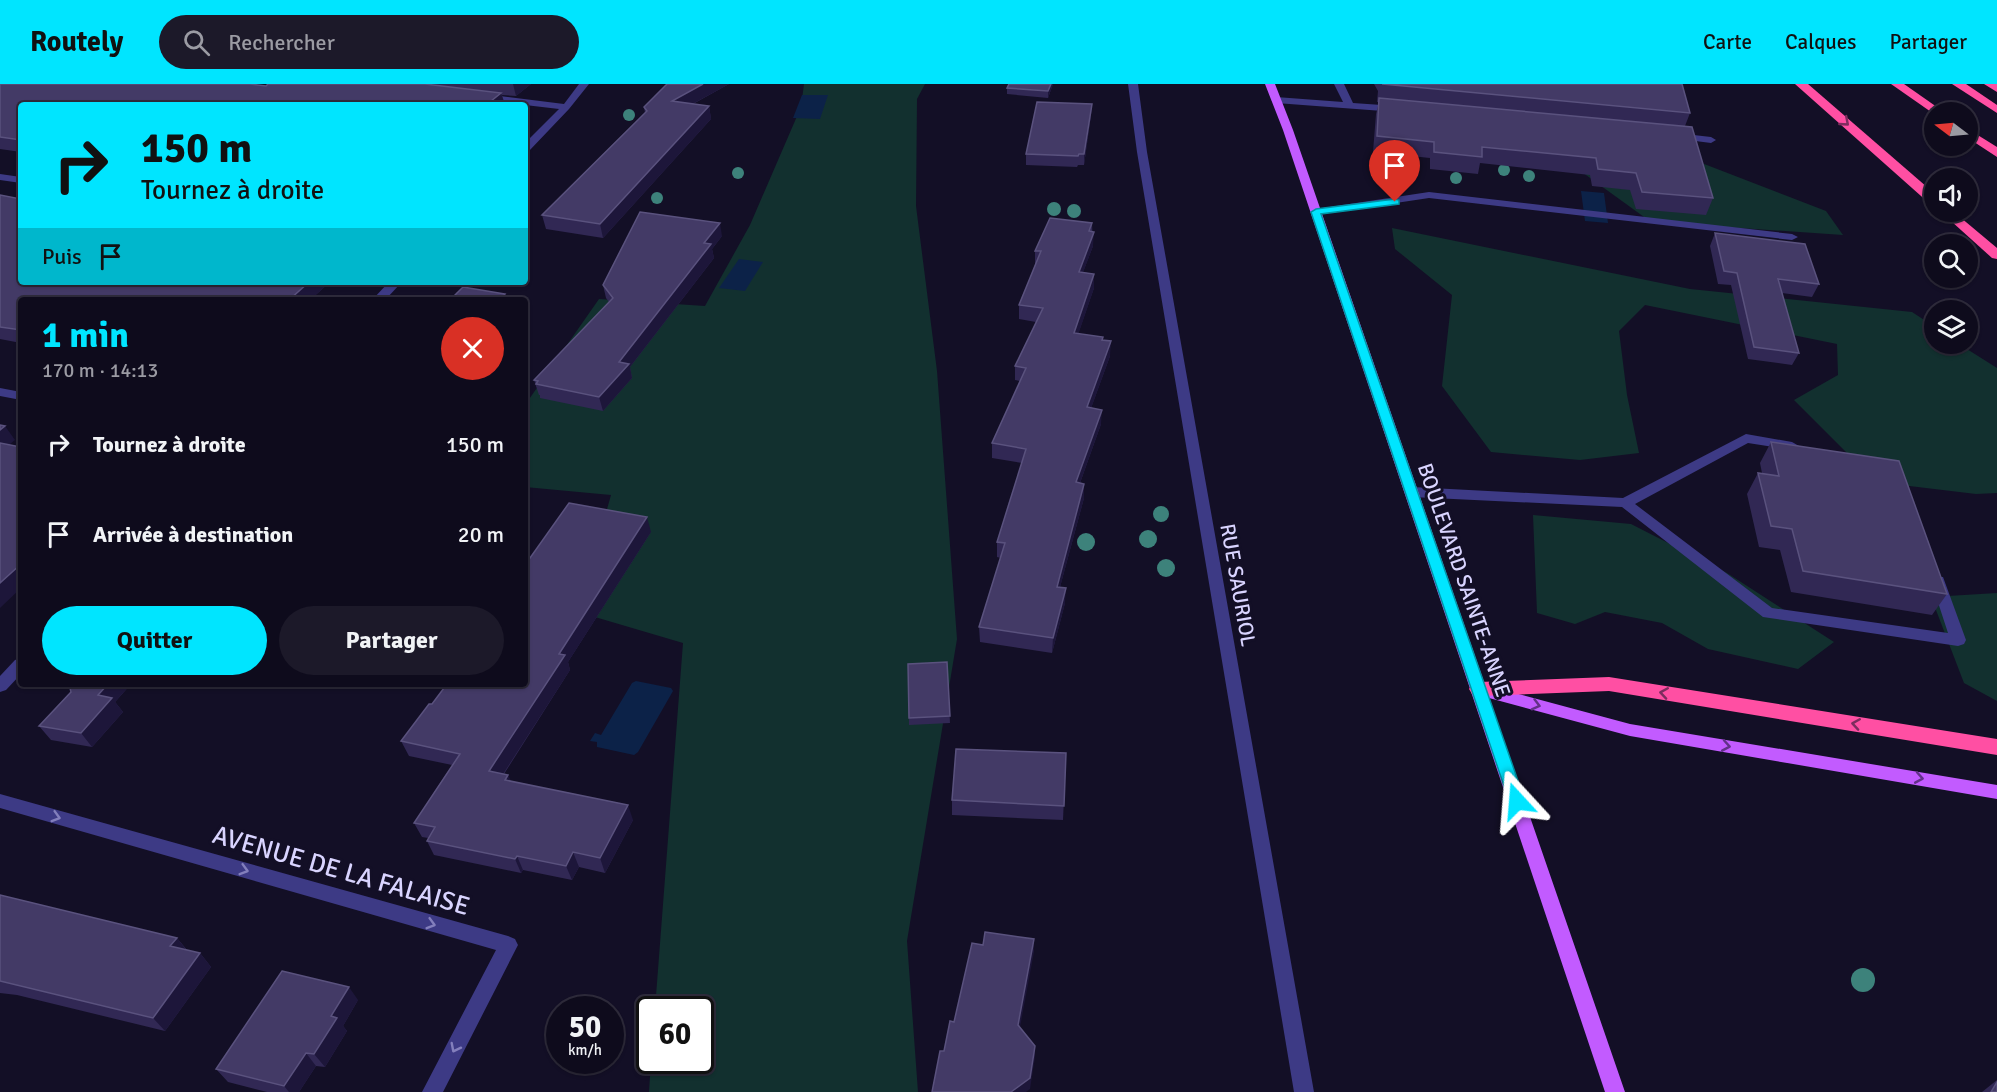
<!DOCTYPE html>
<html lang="fr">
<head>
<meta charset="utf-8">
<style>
  body { margin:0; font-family:Signika,sans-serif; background:#1c1929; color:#f1f3f6; height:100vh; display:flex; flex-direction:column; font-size:22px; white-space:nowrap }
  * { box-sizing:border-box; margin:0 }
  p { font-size:20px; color:#9b9ba3 }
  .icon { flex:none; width:33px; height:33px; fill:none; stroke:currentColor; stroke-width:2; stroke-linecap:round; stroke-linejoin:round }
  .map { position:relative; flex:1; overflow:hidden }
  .details { position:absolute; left:18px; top:213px; width:510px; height:390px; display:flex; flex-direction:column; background:#0e0b1c; border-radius:6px; box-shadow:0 2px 4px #0004,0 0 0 2px #2e2b3b }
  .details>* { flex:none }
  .banner { position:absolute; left:18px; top:18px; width:510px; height:183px; border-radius:6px; box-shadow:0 2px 4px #0004,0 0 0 2px #2e2b3b; background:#00e5ff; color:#111; overflow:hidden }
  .needle { width:39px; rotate:286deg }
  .tools { position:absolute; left:1924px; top:18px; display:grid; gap:12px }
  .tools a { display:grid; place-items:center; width:54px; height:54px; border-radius:50%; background:#0e0b1c; box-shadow:0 2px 4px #0004,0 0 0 2px #2e2b3b; font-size:30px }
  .speed { position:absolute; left:546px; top:912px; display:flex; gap:12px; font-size:30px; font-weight:700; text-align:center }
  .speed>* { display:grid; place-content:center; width:78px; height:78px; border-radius:50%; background:#0e0b1c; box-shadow:0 2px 4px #0004,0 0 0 2px #2e2b3b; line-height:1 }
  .speed small { font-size:15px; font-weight:400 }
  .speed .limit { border:3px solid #111; border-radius:9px; background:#fff; color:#111 }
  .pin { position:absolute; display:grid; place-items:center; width:51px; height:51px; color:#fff; margin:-62px -26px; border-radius:50% 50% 50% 0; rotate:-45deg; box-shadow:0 0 6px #0007 }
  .pin .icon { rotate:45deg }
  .me { position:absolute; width:66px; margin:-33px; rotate:341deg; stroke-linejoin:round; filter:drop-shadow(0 0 4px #0008) }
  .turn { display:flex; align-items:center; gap:21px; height:126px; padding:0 24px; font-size:27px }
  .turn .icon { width:78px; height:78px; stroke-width:2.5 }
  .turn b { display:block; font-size:42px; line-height:51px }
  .then { display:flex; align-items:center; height:57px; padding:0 24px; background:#0003; gap:12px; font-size:22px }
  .round { display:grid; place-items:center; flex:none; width:63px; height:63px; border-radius:32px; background:#1c1929 }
  .summary { display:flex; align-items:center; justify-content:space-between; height:102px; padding:0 24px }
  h1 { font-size:36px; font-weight:800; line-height:45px; color:#00e5ff }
  .cta { display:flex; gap:12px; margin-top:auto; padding:12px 24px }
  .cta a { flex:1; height:69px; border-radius:36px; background:#00e5ff; color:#111; font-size:24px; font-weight:800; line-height:69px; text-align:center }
  .cta a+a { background:#1c1929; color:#f1f3f6 }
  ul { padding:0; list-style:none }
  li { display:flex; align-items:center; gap:18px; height:90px; padding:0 24px }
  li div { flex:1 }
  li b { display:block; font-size:22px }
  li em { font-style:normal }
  header { display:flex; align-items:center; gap:36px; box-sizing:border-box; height:84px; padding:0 30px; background:#00e5ff; color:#111 }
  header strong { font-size:28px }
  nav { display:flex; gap:33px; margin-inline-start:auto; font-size:21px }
  .search { width:420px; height:54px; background:#1c1929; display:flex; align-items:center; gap:15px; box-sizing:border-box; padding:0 21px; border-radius:33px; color:#9b9ba3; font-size:22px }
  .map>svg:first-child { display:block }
  .green { fill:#12302f }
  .water { fill:#0c2248 }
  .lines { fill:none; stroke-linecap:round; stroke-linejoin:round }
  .lane { fill:#3d3a85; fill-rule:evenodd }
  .street { fill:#3d3a85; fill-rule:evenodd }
  .primary { fill:#c25bff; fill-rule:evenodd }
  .highway { fill:#ff4fa3; fill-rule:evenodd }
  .tree { fill:#3d827b }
  .wall { fill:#312854 }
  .shaded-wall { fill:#1d163a }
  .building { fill:#433a66; stroke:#5a527e; stroke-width:1.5 }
  .oneway { stroke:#7d2c5e }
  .oneway2 { stroke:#623188 }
  .oneway3 { stroke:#837fbc }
  .route { fill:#00e5ff; stroke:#0095a6; stroke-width:1.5 }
  .labels { text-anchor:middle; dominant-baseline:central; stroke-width:6; stroke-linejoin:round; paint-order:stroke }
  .street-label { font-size:21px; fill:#d9d4ff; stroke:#130f26 }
  .near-street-label { font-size:26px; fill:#d9d4ff; stroke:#130f26 }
</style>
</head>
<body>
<header>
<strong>Routely</strong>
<div class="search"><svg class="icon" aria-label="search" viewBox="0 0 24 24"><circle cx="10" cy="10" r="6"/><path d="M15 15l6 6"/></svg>Rechercher</div>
<nav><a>Carte</a><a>Calques</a><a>Partager</a></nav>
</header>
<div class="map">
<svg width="1997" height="1008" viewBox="0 0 1997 1008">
  <rect width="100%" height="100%" fill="#130f26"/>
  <g class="green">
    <path d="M 804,0 L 925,0 L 917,15 L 916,122 L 937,287 L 957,555 L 907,857 L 918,1008 L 649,1008 L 651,977 L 700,976 L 700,926 L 655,925 L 683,559 L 578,528 L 611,411 L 525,403 L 525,321 L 599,215 L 705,222 L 750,141 L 801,23 Z"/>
    <path d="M 1550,65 L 1699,78 L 1826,127 L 1843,151 L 1651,138 Z"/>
    <path d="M 1392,144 L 1690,205 L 1912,228 L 1935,243 L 1935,260 L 1959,260 L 1997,284 L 1997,409 L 1976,410 L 1876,398 L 1794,316 L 1838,291 L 1837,260 L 1645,221 L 1619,247 L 1627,311 L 1639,369 L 1580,376 L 1491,368 L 1442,302 L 1452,211 L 1395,165 Z"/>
    <path d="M 1533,431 L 1631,440 L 1727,489 L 1834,558 L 1798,585 L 1708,565 L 1662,539 L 1605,528 L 1575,540 L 1537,529 Z"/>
    <path d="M 1997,509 L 1997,617 L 1964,599 L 1931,513 Z"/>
  </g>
  <g class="water">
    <path d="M 802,11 L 828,11 L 820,35 L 793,34 Z"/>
    <path d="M 1581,107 L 1604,109 L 1608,139 L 1585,137 Z"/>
    <path d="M 739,175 L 763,178 L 745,207 L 719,204 Z"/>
    <path d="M 636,597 L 671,604 L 673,607 L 638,668 L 634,671 L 597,663 L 597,658 L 590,657 L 595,649 L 601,651 L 632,599 Z"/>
  </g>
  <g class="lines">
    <g class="lane">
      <path d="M 1334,0 L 1344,0 L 1353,19 L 1396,22 L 1401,25 L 1396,28 L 1276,19 L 1271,16 L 1276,13 L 1343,18 Z"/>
      <path d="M 1676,49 L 1711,53 L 1716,56 L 1711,59 L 1672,54 L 1672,50 Z"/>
      <path d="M 1429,108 L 1792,150 L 1798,153 L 1792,156 L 1429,114 L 1316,131 L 1311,128 L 1316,125 Z"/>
      <path d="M 1746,350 L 1792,358 L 1799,362 L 1792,366 L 1748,359 L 1635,420 L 1772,524 L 1948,549 L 1931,497 L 1933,493 L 1943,493 L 1966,556 L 1964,560 L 1958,562 L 1763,533 L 1622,423 L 1412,413 L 1405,408 L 1412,403 L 1623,414 Z"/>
    </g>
    <g class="street">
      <path d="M 579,0 L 589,0 L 569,25 L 529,67 L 525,68 L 525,59 L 559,25 L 483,16 L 478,13 L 483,10 L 564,20 Z"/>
      <path d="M 1128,0 L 1138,0 L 1147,68 L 1314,1008 L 1294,1008 L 1137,68 Z"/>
      <path d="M 0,90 L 21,93 L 21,99 L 0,96 Z"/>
      <path d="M 389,198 L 402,198 L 385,216 L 372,216 Z"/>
      <path d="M 0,304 L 21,308 L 21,316 L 0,312 Z"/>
      <path d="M 21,574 L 21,590 L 6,606 L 0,608 L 0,592 L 15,576 Z"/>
      <path d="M 0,710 L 508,852 L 515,855 L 518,861 L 443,1008 L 422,1008 L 496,866 L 0,724 Z"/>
    </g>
    <path class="primary" d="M 1265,0 L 1275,0 L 1293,46 L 1485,601 L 1630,640 L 1997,701 L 1997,715 L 1630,652 L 1489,614 L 1625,1008 L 1605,1008 L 1283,46 Z"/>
    <g class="highway">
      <path d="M 1795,0 L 1808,0 L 1935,110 L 1935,121 L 1930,120 Z"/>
      <path d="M 1891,0 L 1904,0 L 1944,28 L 1934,30 Z"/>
      <path d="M 1952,0 L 1966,0 L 1997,21 L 1997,29 Z"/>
      <path d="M 1984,0 L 1997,0 L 1997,8 Z"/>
      <path d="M 1968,45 L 1997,63 L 1997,73 L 1968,54 Z"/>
      <path d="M 1941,128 L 1954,128 L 1997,164 L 1997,175 L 1992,174 Z"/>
      <path d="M 1609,593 L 1997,655 L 1997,671 L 1609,607 L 1479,612 L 1472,610 L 1469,605 L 1472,600 L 1479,598 Z"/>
    </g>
  </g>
  <g class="tree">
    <circle cx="629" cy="31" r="6"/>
    <circle cx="1504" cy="86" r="6"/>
    <circle cx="738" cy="89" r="6"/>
    <circle cx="1529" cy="92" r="6"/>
    <circle cx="1456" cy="94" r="6"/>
    <circle cx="657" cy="114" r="6"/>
    <circle cx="1054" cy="125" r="7"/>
    <circle cx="1074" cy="127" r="7"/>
    <circle cx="1161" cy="430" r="8"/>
    <circle cx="1148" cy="455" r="9"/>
    <circle cx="1086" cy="458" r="9"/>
    <circle cx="1166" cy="484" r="9"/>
    <circle cx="1863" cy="896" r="12"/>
  </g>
  <g class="wall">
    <path d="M 0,0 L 266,2 L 268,0 L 531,0 L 516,12 L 502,11 L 505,21 L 21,21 L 21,68 L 0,65 Z"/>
    <path d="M 667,0 L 729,0 L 693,20 L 709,22 L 711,35 L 603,154 L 546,145 L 542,131 L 645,29 L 644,23 Z"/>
    <path d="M 1053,0 L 1048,14 L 1007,10 L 1007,4 Z"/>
    <path d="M 1374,0 L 1682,0 L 1690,29 L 1685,42 L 1713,114 L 1706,131 L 1636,125 L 1630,106 L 1592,102 L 1590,91 L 1480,79 L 1478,90 L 1430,85 L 1430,74 L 1373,68 L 1376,30 L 1379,18 L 1377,18 L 1378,7 Z"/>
    <path d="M 1092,20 L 1091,31 L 1084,81 L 1078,81 L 1077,83 L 1026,81 L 1026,70 Z"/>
    <path d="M 0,111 L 21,198 L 330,198 L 310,216 L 21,216 L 21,259 L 0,255 Z"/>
    <path d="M 1092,139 L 1093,162 L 1083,188 L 1094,190 L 1094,204 L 1078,250 L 1103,256 L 1110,272 L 1091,324 L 1101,340 L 1080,399 L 1084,400 L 1084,414 L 1060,503 L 1065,519 L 1052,569 L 980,558 L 979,543 L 1001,474 L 997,473 L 997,458 L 1022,379 L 992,374 L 992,359 L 1020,297 L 1015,296 L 1015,282 L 1036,238 L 1019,235 L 1019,221 L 1035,181 L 1035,167 Z"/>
    <path d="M 1715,149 L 1819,200 L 1812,213 L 1782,209 L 1799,269 L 1792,281 L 1748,275 L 1731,201 L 1718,200 L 1710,162 Z"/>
    <path d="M 722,152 L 712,165 L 714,174 L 630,283 L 632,294 L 603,327 L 540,314 L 540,311 L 539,311 L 534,296 L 609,218 L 606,214 L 603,201 Z"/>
    <path d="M 1771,358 L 1947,510 L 1932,531 L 1791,508 L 1780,466 L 1759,463 L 1747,410 L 1758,389 L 1762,389 L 1760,379 Z"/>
    <path d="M 651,448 L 568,578 L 570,586 L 504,690 L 511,697 L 633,736 L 605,789 L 579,783 L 572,796 L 523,786 L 521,789 L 434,771 L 427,757 L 428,754 L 422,753 L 414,739 L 452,681 L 409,672 L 401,657 L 432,620 Z"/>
    <path d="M 947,578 L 950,639 L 909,641 L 909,634 Z"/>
    <path d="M 69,600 L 131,600 L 115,618 L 123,628 L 92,663 L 51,656 L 39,642 L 71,608 Z"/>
    <path d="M 1066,669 L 1063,736 L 952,731 L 952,716 Z"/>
    <path d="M 0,811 L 177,854 L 187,866 L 200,869 L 211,883 L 165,947 L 17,911 L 0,909 Z"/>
    <path d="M 358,916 L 343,942 L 347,947 L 325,983 L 316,982 L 299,1008 L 267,1008 L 228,998 L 216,985 Z"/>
    <path d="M 1997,996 L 1997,1008 L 1982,1008 Z"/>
  </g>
  <g class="shaded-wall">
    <path d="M 513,0 L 531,0 L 516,12 Z"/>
    <path d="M 703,0 L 729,0 L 674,30 L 672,17 Z"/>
    <path d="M 1051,0 L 1053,0 L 1048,14 L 1048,7 Z"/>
    <path d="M 501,9 L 505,21 L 486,21 Z"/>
    <path d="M 1092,20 L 1091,31 L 1084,81 L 1084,70 Z"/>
    <path d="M 709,22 L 711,35 L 603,154 L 600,140 Z"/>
    <path d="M 720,139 L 722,152 L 712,165 L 714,174 L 630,283 L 632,294 L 603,327 L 599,313 L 619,278 L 704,159 Z"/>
    <path d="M 1094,148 L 1093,162 L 1078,202 L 1079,188 Z"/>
    <path d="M 1094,190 L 1094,204 L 1074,263 L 1074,249 Z"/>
    <path d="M 309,198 L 330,198 L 310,216 L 289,216 Z"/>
    <path d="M 505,210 L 507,216 L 500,216 Z"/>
    <path d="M 1111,257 L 1110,272 L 1086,338 L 1087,323 Z"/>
    <path d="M 1102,326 L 1101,340 L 1075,413 L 1076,398 Z"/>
    <path d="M 5,342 L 15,356 L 0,368 L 0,346 Z"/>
    <path d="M 1084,400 L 1084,414 L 1056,518 L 1057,503 Z"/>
    <path d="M 647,433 L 651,448 L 568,578 L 570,586 L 496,701 L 489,687 L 559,570 Z"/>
    <path d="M 21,480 L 21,504 L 0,524 L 0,499 Z"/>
    <path d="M 1066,504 L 1065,519 L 1052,569 L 1053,554 Z"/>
    <path d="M 108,600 L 131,600 L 115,618 L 123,628 L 92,663 L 81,649 L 98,611 Z"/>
    <path d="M 508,691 L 515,705 L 505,696 Z"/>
    <path d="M 628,721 L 633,736 L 605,789 L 600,774 Z"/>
    <path d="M 573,768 L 579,783 L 572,796 L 566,782 Z"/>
    <path d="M 517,772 L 523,786 L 521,789 L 515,775 Z"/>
    <path d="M 177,854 L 188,868 L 170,862 Z"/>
    <path d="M 1034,855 L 1034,868 L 1018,954 L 1018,941 Z"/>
    <path d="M 200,869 L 211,883 L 165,947 L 153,934 Z"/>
    <path d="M 349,903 L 358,916 L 343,942 L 347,947 L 325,983 L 314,970 L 331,932 Z"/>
    <path d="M 1035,962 L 1035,973 L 1030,1005 L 1026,1008 L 1011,1008 Z"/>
    <path d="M 306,969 L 316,982 L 299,1008 L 289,1008 L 284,1002 Z"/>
  </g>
  <g class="building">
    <path d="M 0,0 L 250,0 L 266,2 L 268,0 L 425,0 L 501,9 L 486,21 L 21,21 L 21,56 L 0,53 Z"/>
    <path d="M 667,0 L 703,0 L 672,17 L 709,22 L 600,140 L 542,131 L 647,27 L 644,23 Z"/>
    <path d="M 1009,0 L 1051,0 L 1048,7 L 1007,4 Z"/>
    <path d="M 1382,0 L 1682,0 L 1690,29 Z"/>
    <path d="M 1379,14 L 1692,43 L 1713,114 L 1642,108 L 1636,89 L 1598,85 L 1596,74 L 1482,63 L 1482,73 L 1434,68 L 1434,58 L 1377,52 Z"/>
    <path d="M 1037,18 L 1092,20 L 1084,70 L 1079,70 L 1078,72 L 1026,70 Z"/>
    <path d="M 0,111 L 21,115 L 21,198 L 309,198 L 289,216 L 21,216 L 21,246 L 0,243 Z"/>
    <path d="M 640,128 L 720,139 L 704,159 L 711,160 L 619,278 L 629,280 L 599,313 L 536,300 L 538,297 L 534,296 L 613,214 L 603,201 Z"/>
    <path d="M 1050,134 L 1092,139 L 1089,147 L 1094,148 L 1079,188 L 1094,190 L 1074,249 L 1103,253 L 1102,256 L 1111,257 L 1087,323 L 1102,326 L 1076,398 L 1084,400 L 1057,503 L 1066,504 L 1053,554 L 979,543 L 1005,459 L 997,458 L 1026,365 L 992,359 L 1026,284 L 1015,282 L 1043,224 L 1019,221 L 1041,167 L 1035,167 Z"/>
    <path d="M 1715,149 L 1805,160 L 1819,200 L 1778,195 L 1799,269 L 1754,263 L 1737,189 L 1724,187 Z"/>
    <path d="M 463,203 L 505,210 L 500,216 L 450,216 Z"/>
    <path d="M 0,341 L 5,342 L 0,346 Z"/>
    <path d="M 1771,358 L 1899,377 L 1947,510 L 1803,487 L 1792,445 L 1771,442 L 1758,389 L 1779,392 Z"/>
    <path d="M 0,359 L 21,363 L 21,480 L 0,499 Z"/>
    <path d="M 569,419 L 647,433 L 559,570 L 565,571 L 489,687 L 508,691 L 505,696 L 628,721 L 600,774 L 573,768 L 566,782 L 517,772 L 515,775 L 427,757 L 435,743 L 414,739 L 460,670 L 401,657 L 429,620 L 432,620 L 447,600 L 525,600 L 525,481 Z"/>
    <path d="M 947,578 L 950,632 L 909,634 L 908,580 Z"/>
    <path d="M 69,600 L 108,600 L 98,611 L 112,614 L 81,649 L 39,642 L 71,608 Z"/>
    <path d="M 956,665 L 1066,669 L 1064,722 L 952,716 Z"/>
    <path d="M 0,811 L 177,854 L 170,862 L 200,869 L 153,934 L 0,897 Z"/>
    <path d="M 985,848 L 1034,855 L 1018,941 L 1035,962 L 1030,994 L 1011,1008 L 932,1008 L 940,967 L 944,967 L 950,937 L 954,938 L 972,859 L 983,861 Z"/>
    <path d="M 282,887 L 349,903 L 331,932 L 337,934 L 314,970 L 306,969 L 284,1002 L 216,985 Z"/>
    <path d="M 1997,998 L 1997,1008 L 1991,1008 Z"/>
  </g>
  <defs><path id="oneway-chevron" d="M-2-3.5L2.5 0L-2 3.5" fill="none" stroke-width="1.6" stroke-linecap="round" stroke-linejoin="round" transform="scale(1.5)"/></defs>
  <g class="oneway">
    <use href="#oneway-chevron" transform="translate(1845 38) rotate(41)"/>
    <use href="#oneway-chevron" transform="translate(1664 609) rotate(-171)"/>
    <use href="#oneway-chevron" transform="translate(1856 640) rotate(-171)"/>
  </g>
  <g class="oneway2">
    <use href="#oneway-chevron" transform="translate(1536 621) rotate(15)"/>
    <use href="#oneway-chevron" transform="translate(1726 662) rotate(10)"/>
    <use href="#oneway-chevron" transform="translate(1919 694) rotate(10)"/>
  </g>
  <g class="oneway3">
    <use href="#oneway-chevron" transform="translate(56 733) rotate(16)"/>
    <use href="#oneway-chevron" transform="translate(244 786) rotate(16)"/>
    <use href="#oneway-chevron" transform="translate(431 840) rotate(16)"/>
    <use href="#oneway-chevron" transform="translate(455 964) rotate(117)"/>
  </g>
  <path class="route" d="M 1395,115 L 1399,116 L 1399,120 L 1321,130 L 1525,717 L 1523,722 L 1517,724 L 1511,722 L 1509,717 L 1311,128 L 1316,125 Z"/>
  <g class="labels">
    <g class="street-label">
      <text transform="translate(1464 496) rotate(71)">BOULEVARD SAINTE-ANNE</text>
      <text transform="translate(1238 501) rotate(80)">RUE SAURIOL</text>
    </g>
    <g class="near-street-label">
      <text transform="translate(341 787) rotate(16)">AVENUE DE LA FALAISE</text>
    </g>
  </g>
</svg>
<div class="tools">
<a><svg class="needle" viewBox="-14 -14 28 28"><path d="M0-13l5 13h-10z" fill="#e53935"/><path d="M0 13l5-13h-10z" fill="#9b9ba3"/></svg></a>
<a><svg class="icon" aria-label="sound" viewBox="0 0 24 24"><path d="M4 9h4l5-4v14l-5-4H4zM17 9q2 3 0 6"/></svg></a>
<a><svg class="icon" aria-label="search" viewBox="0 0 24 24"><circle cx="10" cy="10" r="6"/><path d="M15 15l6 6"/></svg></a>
<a><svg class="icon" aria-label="layers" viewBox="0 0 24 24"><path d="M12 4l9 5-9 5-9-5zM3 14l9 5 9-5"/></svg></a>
</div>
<div class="speed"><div>50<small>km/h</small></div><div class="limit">60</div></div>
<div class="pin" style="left:1395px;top:118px;background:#d93025"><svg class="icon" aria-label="arrive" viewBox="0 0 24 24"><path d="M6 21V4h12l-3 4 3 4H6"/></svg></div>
<svg class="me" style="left:1517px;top:717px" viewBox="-20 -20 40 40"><path d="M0-17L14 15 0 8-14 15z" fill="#00e5ff" stroke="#fff" stroke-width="4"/></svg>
<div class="banner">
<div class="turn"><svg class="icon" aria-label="right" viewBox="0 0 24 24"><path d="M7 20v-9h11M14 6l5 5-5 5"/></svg><div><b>150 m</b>Tournez à droite</div></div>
<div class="then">Puis<svg class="icon" aria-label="arrive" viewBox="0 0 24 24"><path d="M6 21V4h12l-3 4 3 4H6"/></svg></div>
</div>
<section class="details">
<div class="summary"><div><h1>1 min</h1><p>170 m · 14:13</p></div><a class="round" style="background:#d93025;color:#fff"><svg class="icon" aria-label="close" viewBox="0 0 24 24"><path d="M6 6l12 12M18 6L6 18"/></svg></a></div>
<ul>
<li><svg class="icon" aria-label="right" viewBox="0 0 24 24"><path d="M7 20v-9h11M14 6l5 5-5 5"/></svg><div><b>Tournez à droite</b></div><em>150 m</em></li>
<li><svg class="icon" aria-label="arrive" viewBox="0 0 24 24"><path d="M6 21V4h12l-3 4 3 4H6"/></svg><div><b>Arrivée à destination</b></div><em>20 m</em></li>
</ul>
<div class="cta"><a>Quitter</a><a>Partager</a></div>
</section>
</div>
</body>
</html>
